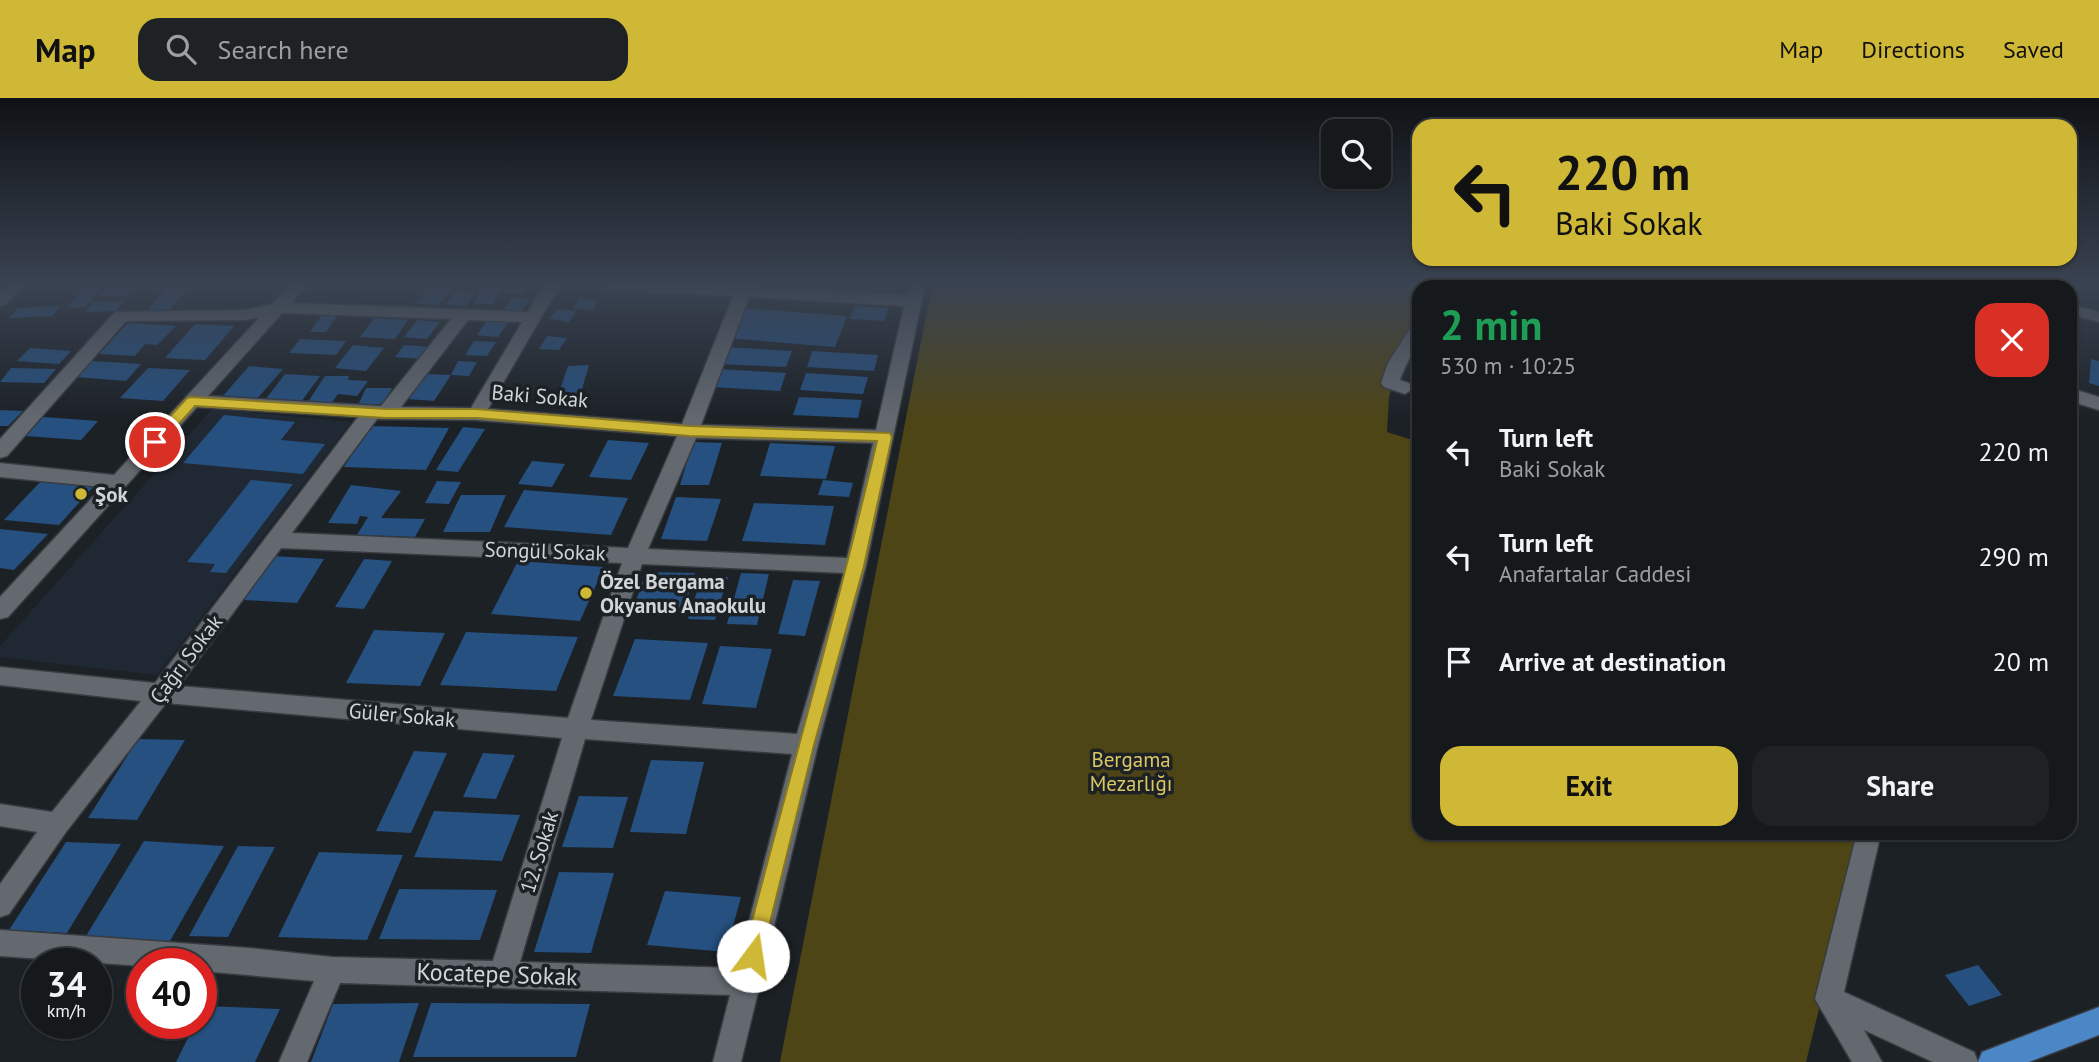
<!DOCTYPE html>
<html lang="en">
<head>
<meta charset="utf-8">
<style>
  body { margin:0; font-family:"PT Sans",sans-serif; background:#1e2225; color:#f1f3f6; height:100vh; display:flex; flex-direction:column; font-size:26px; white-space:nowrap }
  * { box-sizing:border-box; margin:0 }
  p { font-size:23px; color:#9da0a3 }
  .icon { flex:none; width:38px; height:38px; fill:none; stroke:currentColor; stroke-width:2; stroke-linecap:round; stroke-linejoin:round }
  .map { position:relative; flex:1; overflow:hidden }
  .details { position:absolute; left:1412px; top:182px; width:665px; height:560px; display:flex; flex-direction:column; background:#15191c; border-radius:21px; box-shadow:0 2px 5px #0004,0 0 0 2px #34383b }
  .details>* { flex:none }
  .banner { position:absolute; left:1412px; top:21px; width:665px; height:147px; border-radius:21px; box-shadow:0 2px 5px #0004,0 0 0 2px #34383b; background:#d0b837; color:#111; overflow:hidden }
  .controls { position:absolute; left:1321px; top:21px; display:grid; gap:14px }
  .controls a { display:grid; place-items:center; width:70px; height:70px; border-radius:14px; background:#15191c; box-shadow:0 2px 5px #0004,0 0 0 2px #34383b; font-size:35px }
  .speed { position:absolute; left:21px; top:850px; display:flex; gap:14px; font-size:35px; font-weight:700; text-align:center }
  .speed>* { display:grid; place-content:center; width:91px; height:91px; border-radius:50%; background:#15191c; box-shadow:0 2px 5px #0004,0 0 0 2px #34383b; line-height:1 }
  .speed small { font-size:18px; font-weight:400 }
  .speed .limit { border:10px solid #d22; background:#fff; color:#111 }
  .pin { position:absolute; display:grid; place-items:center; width:60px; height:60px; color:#fff; margin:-30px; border:4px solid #fff; border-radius:50%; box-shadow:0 2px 7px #0007 }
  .me { position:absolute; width:77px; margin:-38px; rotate:14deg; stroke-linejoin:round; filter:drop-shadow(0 0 5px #0008) }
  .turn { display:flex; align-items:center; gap:24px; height:147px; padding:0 28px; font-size:32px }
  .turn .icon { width:91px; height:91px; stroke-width:2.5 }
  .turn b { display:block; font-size:49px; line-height:60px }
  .round { display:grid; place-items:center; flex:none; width:74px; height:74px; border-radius:21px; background:#1e2225 }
  .head { display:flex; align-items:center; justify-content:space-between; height:119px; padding:0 28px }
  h1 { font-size:42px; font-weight:800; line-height:52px; color:#1e9e55 }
  .primary-button { display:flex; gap:14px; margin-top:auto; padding:14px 28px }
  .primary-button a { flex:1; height:80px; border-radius:21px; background:#d0b837; color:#111; font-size:28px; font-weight:800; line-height:80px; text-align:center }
  .primary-button a+a { background:#1e2225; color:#f1f3f6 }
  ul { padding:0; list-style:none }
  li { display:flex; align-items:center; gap:21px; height:105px; padding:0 28px }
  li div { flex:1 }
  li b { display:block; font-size:26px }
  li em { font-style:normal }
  header { display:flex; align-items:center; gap:42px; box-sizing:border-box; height:98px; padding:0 35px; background:#d0b837; color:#111 }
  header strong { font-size:33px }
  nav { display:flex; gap:38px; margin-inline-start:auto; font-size:24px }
  .search { width:490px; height:63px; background:#1e2225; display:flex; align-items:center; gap:18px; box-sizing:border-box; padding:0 24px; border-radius:21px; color:#9da0a3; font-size:26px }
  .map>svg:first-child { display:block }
  .built { fill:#202933 }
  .green { fill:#4e4516 }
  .building { fill:#255080 }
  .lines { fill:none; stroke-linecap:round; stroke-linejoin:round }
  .minor-casing { stroke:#383b3f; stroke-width:3 }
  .major-casing { stroke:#383b3f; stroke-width:3 }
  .minor { fill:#646970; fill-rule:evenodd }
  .major { fill:#4b87c6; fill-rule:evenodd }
  .route { fill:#d0b837; stroke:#877824; stroke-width:2 }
  .poi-dot { fill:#d0b837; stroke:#1c2126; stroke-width:2.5 }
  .labels { text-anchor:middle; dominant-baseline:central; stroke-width:7; stroke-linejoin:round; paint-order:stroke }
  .street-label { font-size:21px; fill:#d2d5d8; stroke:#1c2126 }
  .poi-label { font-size:21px; font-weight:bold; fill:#d2d5d8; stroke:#1c2126; text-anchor:start }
  .park-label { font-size:21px; fill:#dbc763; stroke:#1c2126 }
  .near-street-label { font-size:24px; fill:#d2d5d8; stroke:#1c2126 }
</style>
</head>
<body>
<header>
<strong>Map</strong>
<div class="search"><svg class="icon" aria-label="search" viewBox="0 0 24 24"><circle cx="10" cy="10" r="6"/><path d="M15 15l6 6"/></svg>Search here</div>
<nav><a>Map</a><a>Directions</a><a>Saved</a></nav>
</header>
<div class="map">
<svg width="2099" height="964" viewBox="0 0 2099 964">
  <rect width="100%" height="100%" fill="#1c2126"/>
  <path class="built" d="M 212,311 L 351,324 L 157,577 L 0,559 L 0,548 Z"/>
  <path class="green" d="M 932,187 L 1429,187 L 1419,189 L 1419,214 L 1389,298 L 1387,334 L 1419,344 L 1419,735 L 1862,735 L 1806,964 L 780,964 Z"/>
  <g class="building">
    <path d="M 109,187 L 135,187 L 126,198 L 100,198 Z"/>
    <path d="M 168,187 L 190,187 L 169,212 L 148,212 Z"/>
    <path d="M 507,187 L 526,187 L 521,196 L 502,195 Z"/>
    <path d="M 431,188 L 452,191 L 437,208 L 415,205 Z"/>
    <path d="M 85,189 L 102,189 L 85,209 L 67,210 Z"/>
    <path d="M 483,189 L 503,189 L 493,206 L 473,206 Z"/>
    <path d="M 456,193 L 476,194 L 466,208 L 446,207 Z"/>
    <path d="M 513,199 L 530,200 L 521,214 L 504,212 Z"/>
    <path d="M 579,201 L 598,202 L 593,212 L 573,210 Z"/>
    <path d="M 93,204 L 124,204 L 116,213 L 85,214 Z"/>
    <path d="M 61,208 L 52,218 L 9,220 L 18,210 Z"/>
    <path d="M 854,208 L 888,210 L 884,223 L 850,221 Z"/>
    <path d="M 741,210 L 847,218 L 835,249 L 727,240 Z"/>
    <path d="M 557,211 L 576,213 L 569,224 L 549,221 Z"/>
    <path d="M 321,218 L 337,218 L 326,234 L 310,234 Z"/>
    <path d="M 374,220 L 408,222 L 395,241 L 360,239 Z"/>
    <path d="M 488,221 L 509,223 L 498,239 L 477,237 Z"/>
    <path d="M 417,222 L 440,224 L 427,241 L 404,239 Z"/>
    <path d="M 128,225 L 176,228 L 157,247 L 145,246 L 135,258 L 99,256 Z"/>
    <path d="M 195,226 L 234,228 L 205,262 L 165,260 Z"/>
    <path d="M 547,238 L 567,240 L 559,252 L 539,251 Z"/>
    <path d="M 300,241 L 346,243 L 336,257 L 289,255 Z"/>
    <path d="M 474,243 L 496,244 L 487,258 L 465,257 Z"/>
    <path d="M 353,247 L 384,250 L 366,273 L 335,270 Z"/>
    <path d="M 404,247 L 431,249 L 423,261 L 395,259 Z"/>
    <path d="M 728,249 L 792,253 L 786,269 L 721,266 Z"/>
    <path d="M 30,250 L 71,253 L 59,266 L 17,263 Z"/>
    <path d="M 812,253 L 878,257 L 874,273 L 807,269 Z"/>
    <path d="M 2091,261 L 2099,263 L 2099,288 L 2089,285 Z"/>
    <path d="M 92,263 L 141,266 L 126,283 L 76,279 Z"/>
    <path d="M 458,263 L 477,264 L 469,278 L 451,277 Z"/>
    <path d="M 589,267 L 578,305 L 555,306 L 568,268 Z"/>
    <path d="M 249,268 L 283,271 L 256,302 L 222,299 Z"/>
    <path d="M 11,270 L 56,271 L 44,285 L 0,284 Z"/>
    <path d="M 148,270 L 190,272 L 163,303 L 120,300 Z"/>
    <path d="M 720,271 L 786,275 L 780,293 L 713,289 Z"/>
    <path d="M 806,275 L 868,279 L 863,296 L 800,292 Z"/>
    <path d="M 285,276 L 320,278 L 298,308 L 262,306 Z"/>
    <path d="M 425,276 L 451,277 L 434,303 L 408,301 Z"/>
    <path d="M 325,278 L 349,278 L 348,282 L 368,283 L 357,298 L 338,296 L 330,307 L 306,307 Z"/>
    <path d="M 366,290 L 392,290 L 383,306 L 358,307 Z"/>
    <path d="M 799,299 L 862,302 L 858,320 L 793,317 Z"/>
    <path d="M 0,312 L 23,313 L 8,328 L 0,328 Z"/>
    <path d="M 224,317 L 295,324 L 281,342 L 325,346 L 303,376 L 183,365 Z"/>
    <path d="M 43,319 L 98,323 L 81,342 L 25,338 Z"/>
    <path d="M 370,328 L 449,330 L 426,372 L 344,369 Z"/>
    <path d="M 463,329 L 485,331 L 458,374 L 436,372 Z"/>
    <path d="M 608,342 L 649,345 L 631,382 L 589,379 Z"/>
    <path d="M 693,344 L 722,345 L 709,387 L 680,387 Z"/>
    <path d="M 770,345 L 835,348 L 826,381 L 760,378 Z"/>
    <path d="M 532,363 L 565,366 L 552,389 L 518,386 Z"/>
    <path d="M 43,381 L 96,386 L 59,427 L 4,422 Z"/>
    <path d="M 251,382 L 293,386 L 226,475 L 210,474 L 215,466 L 187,464 Z"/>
    <path d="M 823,382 L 853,385 L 849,399 L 818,397 Z"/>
    <path d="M 437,383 L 461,384 L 449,406 L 425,405 Z"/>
    <path d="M 351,387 L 401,393 L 381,420 L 425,421 L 415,439 L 357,437 L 368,419 L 360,418 L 357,426 L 328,425 Z"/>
    <path d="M 524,392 L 628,400 L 611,437 L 504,429 Z"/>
    <path d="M 461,397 L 506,397 L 490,434 L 443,434 Z"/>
    <path d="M 676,399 L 721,401 L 707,443 L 661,441 Z"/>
    <path d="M 754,405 L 834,408 L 825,447 L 742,443 Z"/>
    <path d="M 0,431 L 48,436 L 14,472 L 0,470 Z"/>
    <path d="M 273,458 L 324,461 L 297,505 L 244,502 Z"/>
    <path d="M 364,461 L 392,463 L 364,511 L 335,509 Z"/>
    <path d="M 518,463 L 604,469 L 580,523 L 491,516 Z"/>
    <path d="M 646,474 L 695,475 L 683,515 L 632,514 Z"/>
    <path d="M 741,475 L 769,476 L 757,527 L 727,526 Z"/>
    <path d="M 702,478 L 728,479 L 715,522 L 688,521 Z"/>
    <path d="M 793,482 L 820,483 L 805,538 L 778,536 Z"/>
    <path d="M 374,532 L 445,535 L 420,588 L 346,585 Z"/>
    <path d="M 466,534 L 578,539 L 556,593 L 440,587 Z"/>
    <path d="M 635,541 L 708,545 L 690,602 L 613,598 Z"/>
    <path d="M 720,548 L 772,551 L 756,610 L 702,606 Z"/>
    <path d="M 138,641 L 185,642 L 137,722 L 88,720 Z"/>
    <path d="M 414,653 L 447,655 L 411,735 L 376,733 Z"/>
    <path d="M 483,655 L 515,657 L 496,701 L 463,699 Z"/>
    <path d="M 651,662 L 704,664 L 686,736 L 630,734 Z"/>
    <path d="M 579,698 L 628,699 L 613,750 L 562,749 Z"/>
    <path d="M 434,713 L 520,717 L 502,763 L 414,759 Z"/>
    <path d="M 144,743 L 224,748 L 170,843 L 86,838 Z"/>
    <path d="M 66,744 L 121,746 L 67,835 L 9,832 Z"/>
    <path d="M 238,748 L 275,749 L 228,839 L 189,838 Z"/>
    <path d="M 319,754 L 403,757 L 367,842 L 278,839 Z"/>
    <path d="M 559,774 L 614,775 L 591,855 L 534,854 Z"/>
    <path d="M 399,791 L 497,792 L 480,842 L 379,841 Z"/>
    <path d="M 665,793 L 741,799 L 726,854 L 647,847 Z"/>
    <path d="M 1978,867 L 2002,897 L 1969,908 L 1945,877 Z"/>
    <path d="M 419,905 L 399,964 L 311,964 L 333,906 Z"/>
    <path d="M 431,905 L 590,906 L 576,959 L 413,959 Z"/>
    <path d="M 205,908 L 280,911 L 255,964 L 176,964 L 195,926 L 201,926 L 201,914 Z"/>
  </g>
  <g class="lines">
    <defs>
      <g id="minor">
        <path d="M 6,187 L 23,187 L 6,206 L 0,207 L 0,193 Z"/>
        <path d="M 290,187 L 307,187 L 291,205 L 528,214 L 544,187 L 560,187 L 488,311 L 682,326 L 733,198 L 610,192 L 602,187 L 743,188 L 906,197 L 909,187 L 925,187 L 866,468 L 818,647 L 741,964 L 713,964 L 730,897 L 340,885 L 307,964 L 279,964 L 314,883 L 201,873 L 201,866 L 142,868 L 0,858 L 0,832 L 249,850 L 332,859 L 493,863 L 562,640 L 166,605 L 66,734 L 9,816 L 0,819 L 0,786 L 37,734 L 0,728 L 0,706 L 52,714 L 141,603 L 0,587 L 0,569 L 155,585 L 358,319 L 197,309 L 8,519 L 0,521 L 0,499 L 102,389 L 0,379 L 0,365 L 114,377 L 260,219 L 246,222 L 126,223 L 7,358 L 0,360 L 0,341 L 115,214 L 246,212 L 272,206 ZM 749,199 L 904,208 L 876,332 L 701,327 ZM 282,215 L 451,221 L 381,308 L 208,298 ZM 468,222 L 522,224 L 471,310 L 401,309 ZM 377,321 L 476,322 L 677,338 L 628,450 L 292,435 ZM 696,340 L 873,345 L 847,460 L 648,451 ZM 281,450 L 622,465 L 568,620 L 179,588 ZM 642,466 L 844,475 L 797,636 L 591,622 ZM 585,641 L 792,656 L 737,870 L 520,864 Z"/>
        <rect x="1950" y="187" width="16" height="2"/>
        <path d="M 1975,187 L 1997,187 L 1998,189 L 1976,189 Z"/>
        <path d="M 2070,206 L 2099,214 L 2099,224 L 2070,216 Z"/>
        <path d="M 1419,225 C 1420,250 1408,258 1400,282 L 1411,286 L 1414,290 L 1405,296 L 1384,289 L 1381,285 L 1388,265 L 1413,226 Z"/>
        <path d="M 2070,290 L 2099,299 L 2099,312 L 2070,303 Z"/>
        <path d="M 1857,735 L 1881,735 L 1844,894 L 1974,954 L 1978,964 L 1933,964 L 1864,932 L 1882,964 L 1852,964 L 1815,901 Z"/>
      </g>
      <path id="major" d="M 2099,909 L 2099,937 L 2029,964 L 1978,964 L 1982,954 Z"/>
    </defs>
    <use href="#minor" class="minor-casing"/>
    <use href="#major" class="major-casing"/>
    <use href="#minor" class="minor"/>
    <use href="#major" class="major"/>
  </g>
  <linearGradient id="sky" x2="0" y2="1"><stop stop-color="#0f1215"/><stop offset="0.58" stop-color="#3a4352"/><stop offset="1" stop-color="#3a4352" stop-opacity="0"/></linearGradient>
  <rect width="2099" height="322" fill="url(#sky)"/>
  <path class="route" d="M 191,299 L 386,311 L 476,311 L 689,328 L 890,335 L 892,339 L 864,468 L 814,647 L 760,865 L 753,868 L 746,865 L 743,858 C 787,686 837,516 877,343 L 689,338 L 476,320 L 386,320 L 195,308 L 160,347 L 150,347 L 150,340 L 187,300 Z"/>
  <g class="poi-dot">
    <circle cx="81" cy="396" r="7"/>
    <circle cx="586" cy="495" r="7"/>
  </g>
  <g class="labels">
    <g class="street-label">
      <text transform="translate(540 298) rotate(5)">Baki Sokak</text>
      <text transform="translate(545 453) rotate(2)">Songül Sokak</text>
      <text transform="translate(186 561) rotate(-53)">Çağrı Sokak</text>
      <text transform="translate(402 617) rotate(5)">Güler Sokak</text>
      <text transform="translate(539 754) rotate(-73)">12. Sokak</text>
    </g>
    <g class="poi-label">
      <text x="95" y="396">Şok</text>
      <text x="600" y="483">Özel Bergama<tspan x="600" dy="24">Okyanus Anaokulu</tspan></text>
    </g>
    <g class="park-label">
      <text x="1131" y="661">Bergama<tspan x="1131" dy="24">Mezarlığı</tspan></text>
    </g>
    <g class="near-street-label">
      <text transform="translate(497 876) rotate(2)">Kocatepe Sokak</text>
    </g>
  </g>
</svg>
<div class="controls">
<a><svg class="icon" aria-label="search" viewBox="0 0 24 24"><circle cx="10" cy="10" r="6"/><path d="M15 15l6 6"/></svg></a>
</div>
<div class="speed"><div>34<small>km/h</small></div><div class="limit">40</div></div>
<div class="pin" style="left:155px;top:344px;background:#d93025"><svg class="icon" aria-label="arrive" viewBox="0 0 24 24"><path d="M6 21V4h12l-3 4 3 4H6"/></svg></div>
<svg class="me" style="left:753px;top:858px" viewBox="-20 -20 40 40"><circle r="19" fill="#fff"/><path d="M0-13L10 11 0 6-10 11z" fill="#d0b837"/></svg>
<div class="banner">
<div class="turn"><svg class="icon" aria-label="left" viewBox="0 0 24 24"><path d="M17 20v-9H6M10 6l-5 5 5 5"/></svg><div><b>220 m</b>Baki Sokak</div></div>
</div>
<section class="details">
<div class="head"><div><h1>2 min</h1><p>530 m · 10:25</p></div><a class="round" style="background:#d93025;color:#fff"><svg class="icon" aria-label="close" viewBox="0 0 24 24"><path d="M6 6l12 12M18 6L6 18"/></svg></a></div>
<ul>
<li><svg class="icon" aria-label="left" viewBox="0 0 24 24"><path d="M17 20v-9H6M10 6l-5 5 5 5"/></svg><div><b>Turn left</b><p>Baki Sokak</p></div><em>220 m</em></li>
<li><svg class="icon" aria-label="left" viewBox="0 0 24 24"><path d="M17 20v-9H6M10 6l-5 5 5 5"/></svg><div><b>Turn left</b><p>Anafartalar Caddesi</p></div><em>290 m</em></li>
<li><svg class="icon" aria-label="arrive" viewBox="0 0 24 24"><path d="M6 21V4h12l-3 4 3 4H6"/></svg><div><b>Arrive at destination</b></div><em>20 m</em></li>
</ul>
<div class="primary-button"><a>Exit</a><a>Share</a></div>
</section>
</div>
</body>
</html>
